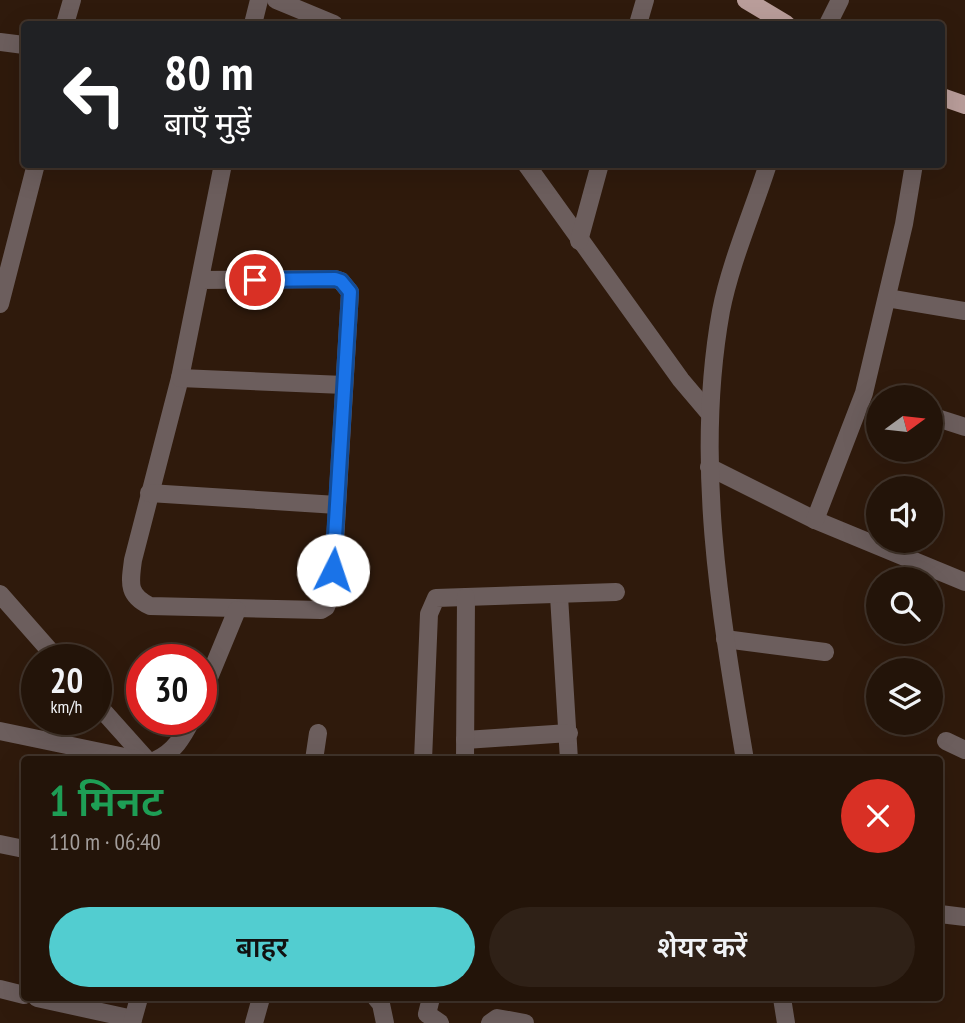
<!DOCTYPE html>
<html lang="hi">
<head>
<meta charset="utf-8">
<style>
  body { margin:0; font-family:"PT Sans Narrow","Noto Sans Devanagari",sans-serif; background:#2f2117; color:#f1f3f6; height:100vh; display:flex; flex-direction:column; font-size:26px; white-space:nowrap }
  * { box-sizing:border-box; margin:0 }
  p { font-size:23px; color:#a39e9c }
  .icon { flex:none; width:38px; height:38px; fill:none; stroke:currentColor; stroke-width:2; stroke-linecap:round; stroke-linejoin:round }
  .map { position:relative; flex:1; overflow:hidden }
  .drawer { position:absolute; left:21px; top:756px; width:922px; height:245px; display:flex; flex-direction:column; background:#231409; border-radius:7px; box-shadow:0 7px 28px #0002,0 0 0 2px #40332a }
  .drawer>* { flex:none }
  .top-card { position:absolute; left:21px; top:21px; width:924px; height:147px; border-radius:7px; box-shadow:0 7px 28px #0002,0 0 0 2px #40332a; background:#202124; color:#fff; overflow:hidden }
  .needle { width:46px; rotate:75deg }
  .fabs { position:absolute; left:866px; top:385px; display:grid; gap:14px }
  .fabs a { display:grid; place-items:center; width:77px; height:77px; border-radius:50%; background:#231409; box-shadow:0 7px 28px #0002,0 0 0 2px #40332a; font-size:35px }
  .speed { position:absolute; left:21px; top:644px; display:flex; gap:14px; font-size:35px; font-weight:700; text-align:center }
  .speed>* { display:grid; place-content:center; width:91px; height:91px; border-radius:50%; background:#231409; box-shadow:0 7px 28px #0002,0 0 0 2px #40332a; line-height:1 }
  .speed small { font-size:18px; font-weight:400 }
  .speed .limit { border:10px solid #d22; background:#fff; color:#111 }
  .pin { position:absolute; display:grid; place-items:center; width:60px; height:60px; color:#fff; margin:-30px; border:4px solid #fff; border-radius:50%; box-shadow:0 2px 7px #0007 }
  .me { position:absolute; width:77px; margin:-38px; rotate:4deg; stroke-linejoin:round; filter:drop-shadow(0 0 5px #0008) }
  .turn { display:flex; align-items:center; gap:24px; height:147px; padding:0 28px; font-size:32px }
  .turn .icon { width:91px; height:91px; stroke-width:2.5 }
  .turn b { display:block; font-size:49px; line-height:60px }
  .round { display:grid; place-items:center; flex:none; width:74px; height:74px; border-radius:37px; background:#2f2117 }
  .overview { display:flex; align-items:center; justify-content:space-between; height:119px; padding:0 28px }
  h1 { font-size:42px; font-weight:600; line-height:52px; color:#1e9e55 }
  .button { display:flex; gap:14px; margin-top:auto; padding:14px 28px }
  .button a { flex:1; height:80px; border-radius:42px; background:#52cdd0; color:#111; font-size:28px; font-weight:600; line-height:80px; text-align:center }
  .button a+a { background:#2f2117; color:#f1f3f6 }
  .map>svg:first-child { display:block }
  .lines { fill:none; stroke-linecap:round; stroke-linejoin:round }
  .minor { stroke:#6c5e5d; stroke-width:18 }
  .major { stroke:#b99d9a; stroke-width:18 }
  .route-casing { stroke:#114b97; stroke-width:18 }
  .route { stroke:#1a73e8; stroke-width:12 }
</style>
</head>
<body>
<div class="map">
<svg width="965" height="1023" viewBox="0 0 965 1023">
  <rect width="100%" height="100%" fill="#2f1a0c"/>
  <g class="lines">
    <g class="minor">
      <path d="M 276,0 L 334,24"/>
      <path d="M 65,24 L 72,0"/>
      <path d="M 253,24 L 259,0"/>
      <path d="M 638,24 L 645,0"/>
      <path d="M 828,24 L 840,0"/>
      <path d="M 0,42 L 24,45"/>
      <path d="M 526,164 L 681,380 L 709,413"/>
      <path d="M 579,241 L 600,164"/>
      <path d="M 201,280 L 335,279 L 341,281 L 350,292 L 332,591 L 326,607 L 321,610 L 150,606 C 127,595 130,583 133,560 L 180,378 L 223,164"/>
      <path d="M 887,298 L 965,311"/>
      <path d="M 0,304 L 36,164"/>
      <path d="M 180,378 L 344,385"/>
      <path d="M 931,416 L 965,427"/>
      <path d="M 709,467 L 815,520 L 965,582"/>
      <path d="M 149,493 L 337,505"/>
      <path d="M 815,520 L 864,393 L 904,224 L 914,164"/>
      <path d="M 0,594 L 58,660"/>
      <path d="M 559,596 L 569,760"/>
      <path d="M 725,639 L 825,652"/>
      <path d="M 201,697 L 237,610"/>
      <path d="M 96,703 L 147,760"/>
      <path d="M 0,731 L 139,760"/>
      <path d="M 465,740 L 569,733"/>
      <path d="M 946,741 L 965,750"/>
      <path d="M 156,760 C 174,752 183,737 192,719"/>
      <path d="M 314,760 L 318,733"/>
      <path d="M 423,760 L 429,614 L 436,598 L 616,592"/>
      <path d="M 465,760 L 466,597"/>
      <path d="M 745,760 C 720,612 694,460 721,311 C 730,264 753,211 768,164"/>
      <path d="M 0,844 L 24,849"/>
      <path d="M 940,914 L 965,917"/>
      <path d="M 0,989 L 24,995"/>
      <path d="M 37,998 L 133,1019"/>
      <path d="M 376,998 L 381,1004 L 385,1023"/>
      <path d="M 431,998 L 427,1014 L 440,1023"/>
      <path d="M 782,998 L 786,1023"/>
      <path d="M 132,1023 L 139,998"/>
      <path d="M 254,1023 L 261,998"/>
      <path d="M 490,1023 L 497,1018 L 525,1023"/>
    </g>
    <g class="major">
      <path d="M 746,0 L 786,24"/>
      <path d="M 942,97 L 965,105"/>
    </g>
  </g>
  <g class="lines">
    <defs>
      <path id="route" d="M 255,280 L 335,279 L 341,281 L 350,292 L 333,570"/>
    </defs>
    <use href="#route" class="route-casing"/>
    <use href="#route" class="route"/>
  </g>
</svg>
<div class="fabs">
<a><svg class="needle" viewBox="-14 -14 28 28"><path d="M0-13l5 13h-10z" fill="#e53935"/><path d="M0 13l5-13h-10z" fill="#a39e9c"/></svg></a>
<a><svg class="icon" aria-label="sound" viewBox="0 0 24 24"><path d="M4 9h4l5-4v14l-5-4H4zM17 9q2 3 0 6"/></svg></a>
<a><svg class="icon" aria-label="search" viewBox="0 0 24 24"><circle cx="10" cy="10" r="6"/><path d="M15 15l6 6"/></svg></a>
<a><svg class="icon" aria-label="layers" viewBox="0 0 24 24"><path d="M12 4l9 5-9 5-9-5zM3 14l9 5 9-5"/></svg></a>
</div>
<div class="speed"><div>20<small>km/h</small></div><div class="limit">30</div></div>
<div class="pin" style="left:255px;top:280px;background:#d93025"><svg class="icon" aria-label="arrive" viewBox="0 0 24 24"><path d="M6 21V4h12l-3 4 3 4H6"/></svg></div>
<svg class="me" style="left:333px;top:570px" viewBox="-20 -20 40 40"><circle r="19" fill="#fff"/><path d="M0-13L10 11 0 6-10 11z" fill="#1a73e8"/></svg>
<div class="top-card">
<div class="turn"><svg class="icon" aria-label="left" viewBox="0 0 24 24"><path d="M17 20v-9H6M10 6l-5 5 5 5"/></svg><div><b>80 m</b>बाएँ मुड़ें</div></div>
</div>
<section class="drawer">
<div class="overview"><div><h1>1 मिनट</h1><p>110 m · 06:40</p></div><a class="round" style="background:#d93025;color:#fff"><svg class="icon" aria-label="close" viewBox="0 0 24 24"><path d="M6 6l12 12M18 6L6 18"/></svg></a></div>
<div class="button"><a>बाहर</a><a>शेयर करें</a></div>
</section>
</div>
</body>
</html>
